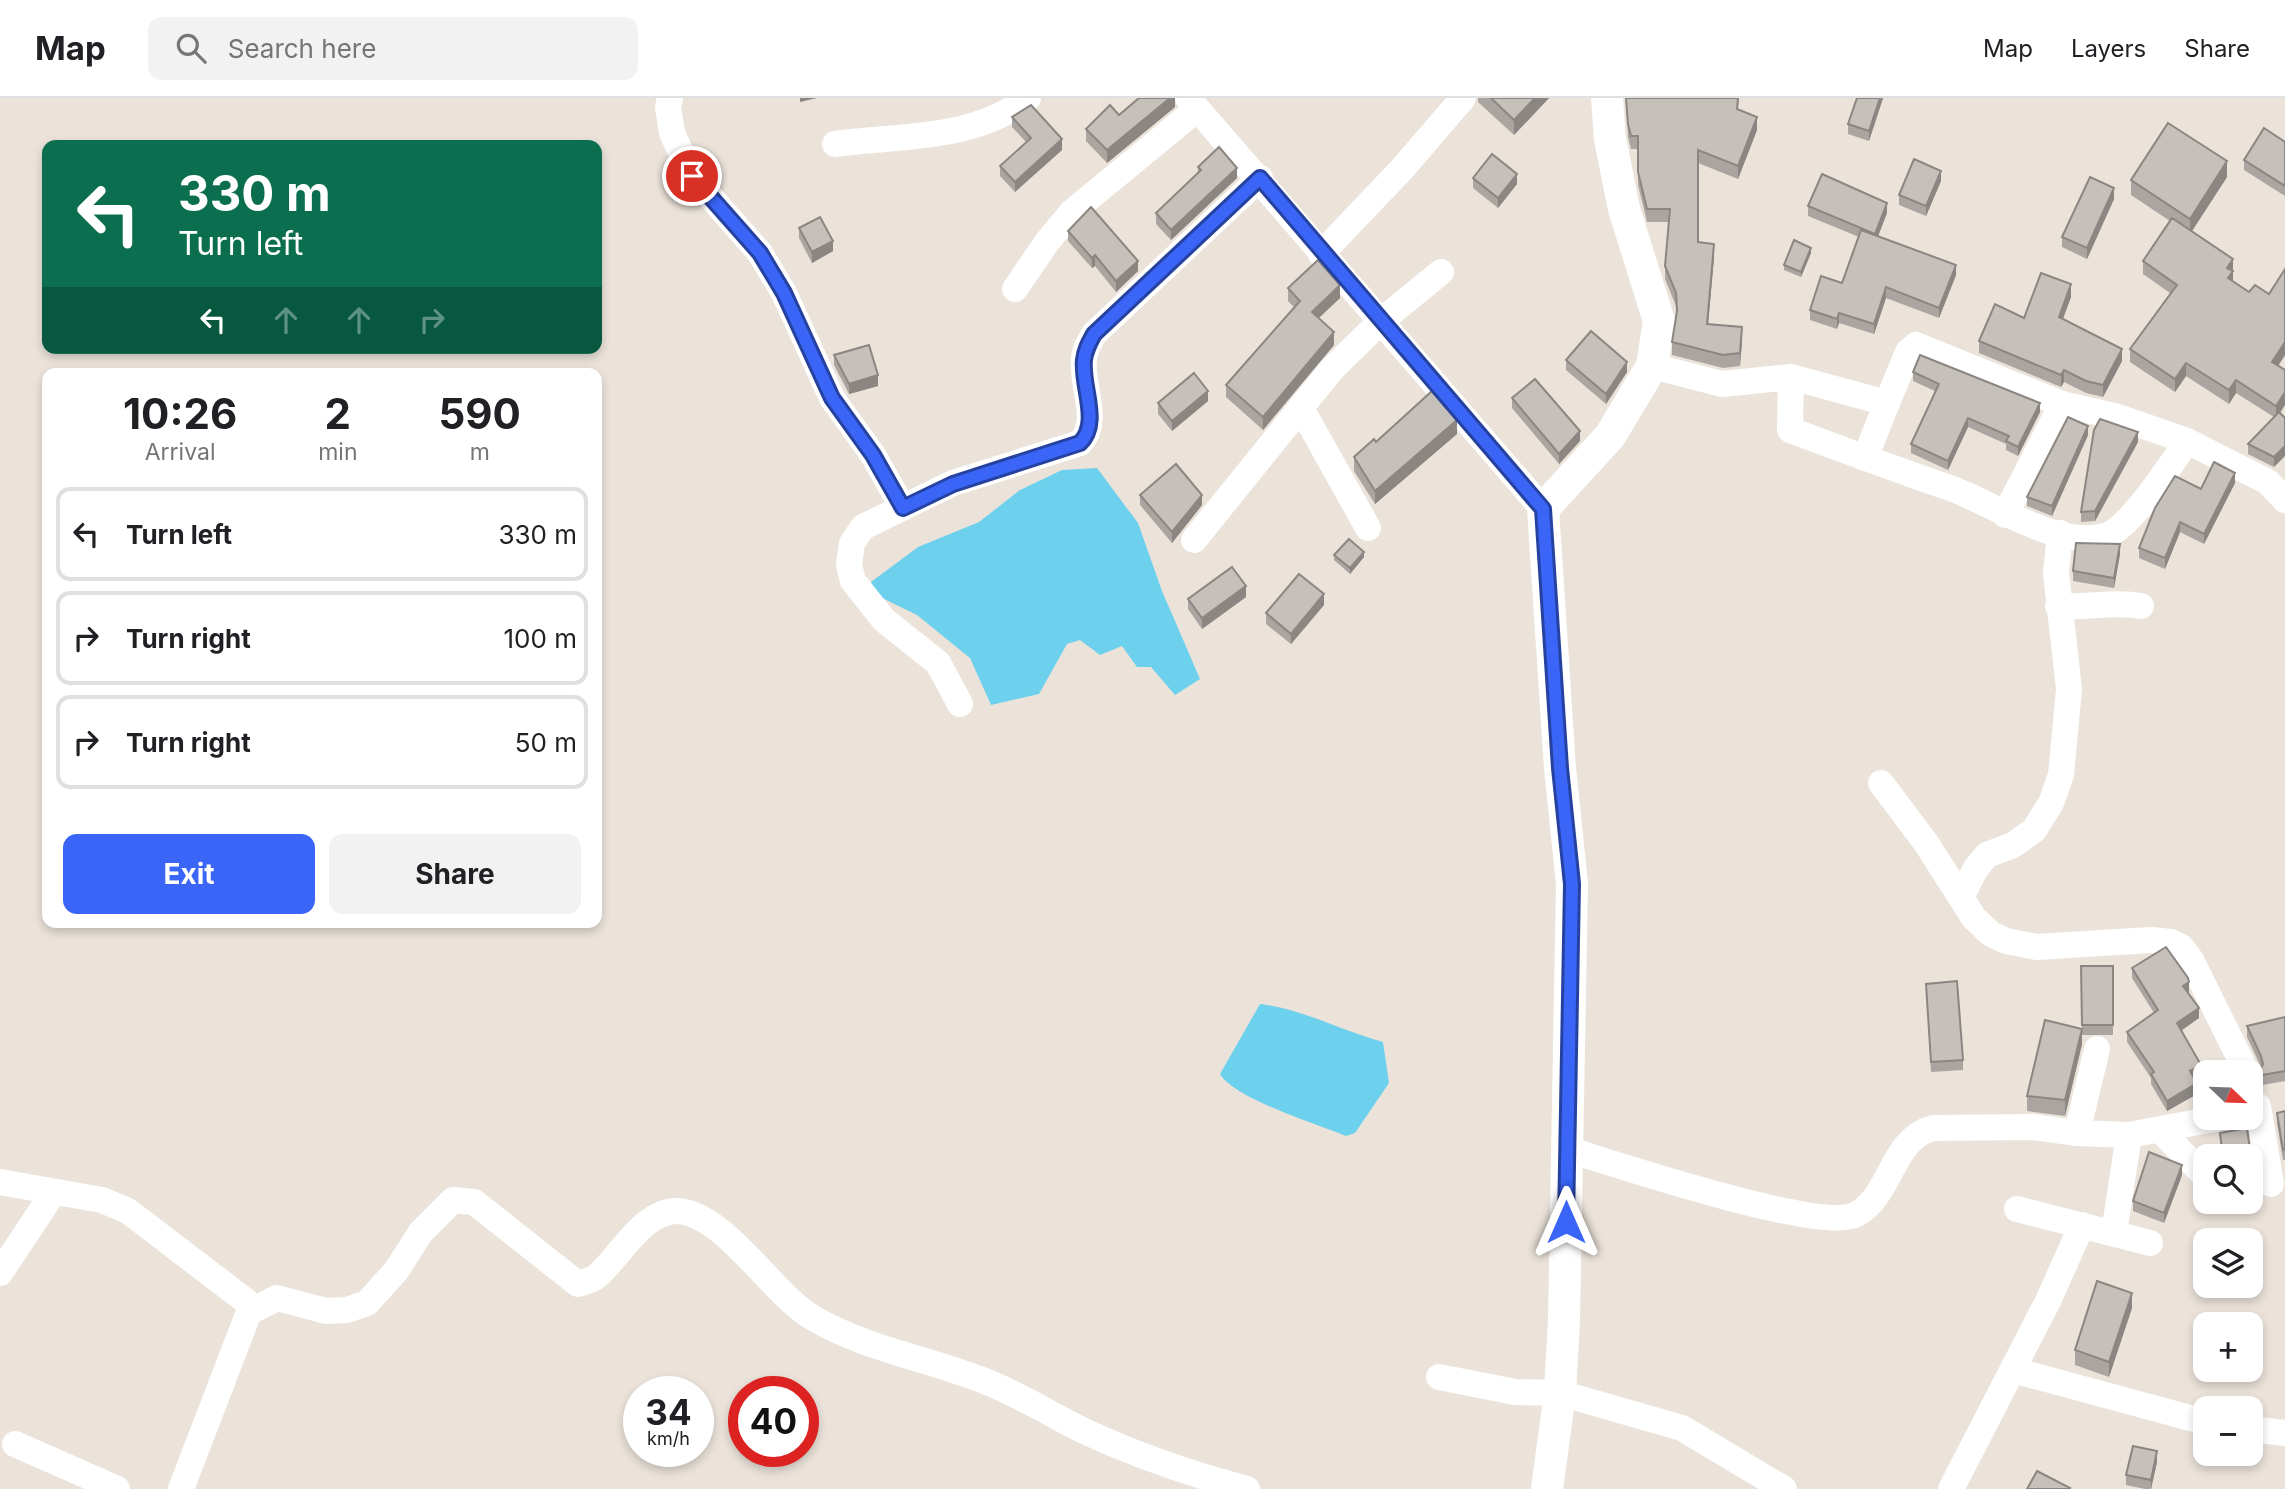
<!DOCTYPE html>
<html lang="en">
<head>
<meta charset="utf-8">
<style>
  body { margin:0; font-family:Inter,sans-serif; background:#f2f2f2; color:#202124; height:100vh; display:flex; flex-direction:column; font-size:26px; white-space:nowrap }
  * { box-sizing:border-box; margin:0 }
  p { font-size:23px; color:#757577 }
  .icon { flex:none; width:38px; height:38px; fill:none; stroke:currentColor; stroke-width:2; stroke-linecap:round; stroke-linejoin:round }
  .map { position:relative; flex:1; overflow:hidden }
  .sheet { position:absolute; left:42px; top:270px; width:560px; height:560px; display:flex; flex-direction:column; background:#fff; border-radius:14px; box-shadow:0 4px 10px #0003 }
  .sheet>* { flex:none }
  .top-card { position:absolute; left:42px; top:42px; width:560px; height:214px; border-radius:14px; box-shadow:0 4px 10px #0003; background:#0b6e4f; color:#fff; overflow:hidden }
  .needle { width:46px; rotate:113deg }
  .tools { position:absolute; left:2193px; top:962px; display:grid; gap:14px }
  .tools a { display:grid; place-items:center; width:70px; height:70px; border-radius:14px; background:#fff; box-shadow:0 4px 10px #0003; font-size:35px }
  .speed { position:absolute; left:623px; top:1278px; display:flex; gap:14px; font-size:35px; font-weight:700; text-align:center }
  .speed>* { display:grid; place-content:center; width:91px; height:91px; border-radius:50%; background:#fff; box-shadow:0 4px 10px #0003; line-height:1 }
  .speed small { font-size:18px; font-weight:400 }
  .speed .limit { border:10px solid #d22; background:#fff; color:#111 }
  .pin { position:absolute; display:grid; place-items:center; width:60px; height:60px; color:#fff; margin:-30px; border:4px solid #fff; border-radius:50%; box-shadow:0 2px 7px #0007 }
  .me { position:absolute; width:77px; margin:-38px; rotate:0deg; stroke-linejoin:round; filter:drop-shadow(0 0 5px #0008) }
  .turn { display:flex; align-items:center; gap:24px; height:147px; padding:0 21px; font-size:32px }
  .turn .icon { width:91px; height:91px; stroke-width:2.5 }
  .turn b { display:block; font-size:49px; line-height:60px }
  .lanes { display:flex; align-items:center; height:66px; padding:0 21px; background:#0003; justify-content:center; gap:35px; direction:ltr }
  .lanes .off { opacity:.35 }
  .eta { display:flex; justify-content:space-evenly; align-items:center; height:119px; text-align:center }
  .eta b { font-size:42px; font-weight:700; line-height:49px }
  .action { display:flex; gap:14px; margin-top:auto; padding:14px 21px }
  .action a { flex:1; height:80px; border-radius:14px; background:#3a65f7; color:#fff; font-size:28px; font-weight:700; line-height:80px; text-align:center }
  .action a+a { background:#f2f2f2; color:#202124 }
  ul { padding:0; list-style:none }
  li { display:flex; align-items:center; gap:21px; height:94px; margin:0 14px 10px; padding:0 7px; border:4px solid #e0e0e0; border-radius:14px }
  li div { flex:1 }
  li b { display:block; font-size:26px }
  li em { font-style:normal }
  header { display:flex; align-items:center; gap:42px; box-sizing:border-box; height:98px; padding:0 35px; background:#fff; border-bottom:2px solid #e0e0e0 }
  header strong { font-size:33px }
  nav { display:flex; gap:38px; margin-inline-start:auto; font-size:24px }
  .search { width:490px; height:63px; background:#f2f2f2; display:flex; align-items:center; gap:18px; box-sizing:border-box; padding:0 24px; border-radius:14px; color:#757577; font-size:26px }
  .map>svg:first-child { display:block }
  .water { fill:#6dd0ed }
  .lines { fill:none; stroke-linecap:round; stroke-linejoin:round }
  .minor { stroke:#fff; stroke-width:26 }
  .tertiary { stroke:#fff; stroke-width:32 }
  .wall { fill:#aaa5a0 }
  .shaded-wall { fill:#8b8682 }
  .building { fill:#c6c0ba; stroke:#8b8682; stroke-width:2 }
  .route-casing { stroke:#2642a1; stroke-width:18 }
  .route { stroke:#3a65f7; stroke-width:12 }
</style>
</head>
<body>
<header>
<strong>Map</strong>
<div class="search"><svg class="icon" aria-label="search" viewBox="0 0 24 24"><circle cx="10" cy="10" r="6"/><path d="M15 15l6 6"/></svg>Search here</div>
<nav><a>Map</a><a>Layers</a><a>Share</a></nav>
</header>
<div class="map">
<svg width="2285" height="1391" viewBox="0 0 2285 1391">
  <rect width="100%" height="100%" fill="#ebe3da"/>
  <g class="water">
    <path d="M 1097,370 L 1138,425 L 1162,493 L 1200,581 L 1175,597 L 1151,569 L 1137,569 L 1122,548 L 1100,557 L 1080,542 L 1067,546 L 1039,596 L 991,607 L 970,560 L 917,517 L 872,495 L 871,484 L 918,449 L 979,424 L 1020,392 L 1062,372 Z"/>
    <path d="M 1260,906 C 1303,911 1342,933 1383,944 L 1389,985 L 1355,1035 L 1346,1038 C 1317,1026 1235,1001 1220,976 Z"/>
  </g>
  <g class="lines">
    <g class="minor">
      <path d="M 670,0 L 668,9 L 672,35 L 692,78 L 760,155 L 784,195 L 832,300 L 873,357 L 903,410"/>
      <path d="M 1188,0 L 1543,411"/>
      <path d="M 835,46 C 901,37 973,43 1028,0"/>
      <path d="M 1321,156 L 1402,71 L 1463,0"/>
      <path d="M 1015,191 L 1047,144 L 1072,114 L 1197,11"/>
      <path d="M 1652,268 L 1722,286 L 1791,279 L 1790,332 C 1844,352 1897,372 1950,390 C 1992,405 2058,451 2105,438 C 2130,431 2172,365 2187,343 L 2268,384 L 2285,402"/>
      <path d="M 1791,279 L 1887,305 L 1865,360"/>
      <path d="M 1887,305 L 1908,254 L 1916,247 L 2062,306 L 2005,417"/>
      <path d="M 2062,306 L 2118,319 L 2187,343"/>
      <path d="M 1301,310 L 1368,430"/>
      <path d="M 1194,442 L 1332,271 L 1380,224 L 1441,174"/>
      <path d="M 2058,508 C 2086,510 2114,503 2141,508"/>
      <path d="M 960,606 L 938,565 L 884,522 L 853,483 L 849,467 L 852,445 L 863,429 L 953,385 L 1080,345 C 1101,324 1081,288 1084,262 C 1084,252 1089,245 1094,236 L 1260,80"/>
      <path d="M 1881,685 L 1926,745 L 1974,820 L 1991,836 L 2006,843 L 2037,849 L 2151,842 L 2171,844 L 2181,849 L 2191,862 L 2247,975"/>
      <path d="M 1961,799 L 1976,770 L 1987,757 L 2013,747 L 2034,732 L 2051,705 L 2061,677 L 2069,591 L 2056,475 L 2060,435"/>
      <path d="M 2258,1008 L 2271,1086"/>
      <path d="M 2160,1032 L 2205,1078"/>
      <path d="M 2077,1035 L 2097,951"/>
      <path d="M 1566,1051 C 1613,1065 1822,1136 1857,1116 C 1893,1095 1891,1041 1933,1030 L 2032,1029 L 2077,1035 L 2129,1037 L 2219,1020"/>
      <path d="M 0,1084 L 102,1102 L 128,1113 L 255,1210"/>
      <path d="M 2017,1111 L 2150,1145"/>
      <path d="M 2114,1135 L 2129,1037"/>
      <path d="M 0,1175 L 53,1095"/>
      <path d="M 2013,1272 L 2205,1324"/>
      <path d="M 1439,1279 L 1515,1294 L 1560,1295 L 1682,1330 L 1784,1391"/>
      <path d="M 2250,1331 L 2285,1335"/>
      <path d="M 15,1346 L 117,1391"/>
      <path d="M 181,1391 L 249,1214 L 277,1200 L 326,1213 L 347,1212 L 367,1205 L 396,1173 L 421,1134 L 453,1102 L 474,1104 L 578,1186 C 584,1184 593,1182 597,1178 C 619,1160 643,1112 678,1113 C 725,1116 773,1197 813,1220 C 870,1253 933,1261 992,1286 C 1023,1299 1052,1317 1082,1332 C 1135,1357 1191,1376 1247,1391"/>
      <path d="M 1951,1391 L 2048,1203 L 2082,1127"/>
    </g>
    <path class="tertiary" d="M 1547,1391 L 1560,1295 L 1564,1222 L 1572,786 L 1560,670 L 1543,411 L 1610,338 L 1652,268 L 1659,223 L 1624,111 L 1610,41 L 1607,0"/>
  </g>
  <g class="wall">
    <path d="M 1175,0 L 1175,9 L 1107,65 L 1086,43 L 1086,31 L 1119,17 Z"/>
    <path d="M 1478,0 L 1549,0 L 1514,37 L 1478,4 Z"/>
    <path d="M 1626,0 L 1739,0 L 1738,12 L 1757,32 L 1738,81 L 1698,65 L 1698,144 L 1714,159 L 1708,226 L 1742,242 L 1740,268 L 1723,270 L 1672,257 L 1672,244 L 1677,217 L 1676,208 L 1665,181 L 1665,168 L 1669,124 L 1647,124 L 1638,87 L 1638,51 L 1631,51 L 1628,39 Z"/>
    <path d="M 1857,0 L 1883,0 L 1869,43 L 1848,36 L 1848,26 Z"/>
    <path d="M 1012,19 L 1062,52 L 1015,94 L 1000,78 L 1000,68 L 1026,44 L 1012,29 Z"/>
    <path d="M 2285,44 L 2285,98 L 2244,72 L 2244,62 Z"/>
    <path d="M 1198,69 L 1237,80 L 1171,142 L 1156,126 L 1156,115 L 1198,76 Z"/>
    <path d="M 2227,79 L 2192,133 L 2233,161 L 2233,183 L 2249,194 L 2269,196 L 2285,171 L 2285,257 L 2278,268 L 2280,315 L 2274,369 L 2248,356 L 2248,346 L 2274,319 L 2236,295 L 2229,306 L 2186,278 L 2175,294 L 2130,264 L 2130,251 L 2170,195 L 2143,176 L 2143,163 L 2170,123 L 2131,97 L 2131,82 Z"/>
    <path d="M 1473,80 L 1517,86 L 1498,110 L 1473,90 Z"/>
    <path d="M 1941,83 L 1926,118 L 1899,107 L 1899,97 Z"/>
    <path d="M 2114,101 L 2087,161 L 2062,149 L 2062,139 Z"/>
    <path d="M 1808,108 L 1887,115 L 1878,138 L 1956,177 L 1939,220 L 1886,200 L 1874,236 L 1839,225 L 1837,231 L 1810,222 L 1810,212 L 1842,185 L 1859,139 L 1808,118 Z"/>
    <path d="M 799,130 L 833,153 L 812,165 L 799,140 Z"/>
    <path d="M 1068,133 L 1138,173 L 1116,194 L 1095,168 L 1092,170 L 1068,143 Z"/>
    <path d="M 1811,155 L 1801,179 L 1784,172 L 1784,167 Z"/>
    <path d="M 1288,190 L 1340,200 L 1319,220 L 1334,247 L 1263,332 L 1226,299 L 1226,287 L 1295,210 L 1288,203 Z"/>
    <path d="M 2071,199 L 2063,221 L 2122,263 L 2103,299 L 2086,295 L 2064,284 L 2061,289 L 1979,255 L 1979,243 L 2024,220 Z"/>
    <path d="M 834,257 L 878,288 L 849,296 L 834,267 Z"/>
    <path d="M 1566,262 L 1627,274 L 1606,306 L 1566,272 Z"/>
    <path d="M 1913,274 L 2040,314 L 2018,358 L 2006,352 L 2006,346 L 1968,329 L 1948,372 L 1911,355 L 1911,346 L 1935,293 L 1913,283 Z"/>
    <path d="M 1512,300 L 1580,343 L 1559,366 L 1512,310 Z"/>
    <path d="M 1208,303 L 1172,333 L 1158,316 L 1158,305 Z"/>
    <path d="M 1457,336 L 1375,406 L 1354,373 L 1354,359 L 1376,344 Z"/>
    <path d="M 2088,337 L 2052,418 L 2027,408 L 2027,399 Z"/>
    <path d="M 2138,344 L 2095,423 L 2081,424 L 2081,414 Z"/>
    <path d="M 2235,385 L 2204,446 L 2180,434 L 2165,471 L 2139,460 L 2139,450 L 2201,391 Z"/>
    <path d="M 1140,397 L 1202,407 L 1172,445 L 1140,407 Z"/>
    <path d="M 2120,456 L 2114,490 L 2073,483 L 2073,473 Z"/>
    <path d="M 1334,457 L 1364,459 L 1350,476 L 1334,462 Z"/>
    <path d="M 1246,499 L 1202,531 L 1188,511 L 1188,501 Z"/>
    <path d="M 1324,507 L 1291,546 L 1266,526 L 1266,515 Z"/>
    <path d="M 2081,868 L 2113,868 L 2113,937 L 2082,937 L 2082,946 L 2065,1018 L 2027,1013 L 2027,998 L 2082,931 Z"/>
    <path d="M 2132,870 L 2189,894 L 2188,895 L 2199,920 L 2181,933 L 2201,977 L 2194,981 L 2197,996 L 2167,1013 L 2151,986 L 2151,980 L 2127,944 L 2127,934 L 2154,915 L 2132,880 Z"/>
    <path d="M 1926,886 L 1963,962 L 1963,972 L 1931,974 Z"/>
    <path d="M 2285,919 L 2285,983 L 2257,988 L 2257,978 L 2261,969 L 2247,939 L 2247,928 Z"/>
    <path d="M 2285,1013 L 2285,1062 L 2283,1062 L 2277,1025 L 2277,1015 Z"/>
    <path d="M 2247,1030 L 2252,1067 L 2252,1078 L 2250,1078 L 2250,1059 L 2222,1059 L 2220,1045 L 2220,1035 Z"/>
    <path d="M 2182,1077 L 2164,1125 L 2133,1113 L 2133,1103 Z"/>
    <path d="M 2132,1210 L 2109,1279 L 2075,1267 L 2075,1252 Z"/>
    <path d="M 2157,1364 L 2151,1391 L 2145,1391 L 2126,1387 L 2126,1377 Z"/>
  </g>
  <g class="shaded-wall">
    <path d="M 800,0 L 817,0 L 800,4 Z"/>
    <path d="M 1170,0 L 1175,0 L 1175,9 L 1107,65 L 1107,52 Z"/>
    <path d="M 1535,0 L 1549,0 L 1514,37 L 1514,22 Z"/>
    <path d="M 1880,0 L 1883,0 L 1869,43 L 1869,33 Z"/>
    <path d="M 1757,19 L 1757,32 L 1738,81 L 1738,68 Z"/>
    <path d="M 1062,41 L 1062,52 L 1015,94 L 1015,84 Z"/>
    <path d="M 2227,63 L 2227,79 L 2190,136 L 2190,121 Z"/>
    <path d="M 1237,70 L 1237,80 L 1171,142 L 1171,132 Z"/>
    <path d="M 1941,73 L 1941,83 L 1926,118 L 1926,108 Z"/>
    <path d="M 1517,76 L 1517,86 L 1498,110 L 1498,100 Z"/>
    <path d="M 2114,90 L 2114,101 L 2087,161 L 2087,150 Z"/>
    <path d="M 1887,105 L 1887,115 L 1875,146 L 1875,136 Z"/>
    <path d="M 833,143 L 833,153 L 812,165 L 812,154 Z"/>
    <path d="M 1714,146 L 1714,159 L 1707,239 L 1707,226 Z"/>
    <path d="M 1811,150 L 1811,155 L 1801,179 L 1801,174 Z"/>
    <path d="M 1095,157 L 1095,168 L 1092,170 L 1092,160 Z"/>
    <path d="M 2233,161 L 2233,186 L 2228,181 L 2227,170 Z"/>
    <path d="M 1138,163 L 1138,173 L 1116,194 L 1116,183 Z"/>
    <path d="M 1956,167 L 1956,177 L 1939,220 L 1939,210 Z"/>
    <path d="M 2071,186 L 2071,199 L 2059,231 L 2059,219 Z"/>
    <path d="M 1340,187 L 1340,200 L 1312,226 L 1312,214 Z"/>
    <path d="M 1886,189 L 1886,200 L 1874,236 L 1874,226 Z"/>
    <path d="M 1839,215 L 1839,225 L 1837,231 L 1837,221 Z"/>
    <path d="M 1742,229 L 1742,242 L 1740,268 L 1740,255 Z"/>
    <path d="M 1334,234 L 1334,247 L 1263,332 L 1263,319 Z"/>
    <path d="M 2285,244 L 2285,257 L 2272,277 L 2272,264 Z"/>
    <path d="M 2122,251 L 2122,263 L 2103,299 L 2103,287 Z"/>
    <path d="M 1627,264 L 1627,274 L 1606,306 L 1606,296 Z"/>
    <path d="M 2186,265 L 2186,278 L 2175,294 L 2175,281 Z"/>
    <path d="M 2064,272 L 2064,284 L 2061,289 L 2061,277 Z"/>
    <path d="M 878,277 L 878,288 L 849,296 L 849,286 Z"/>
    <path d="M 2236,282 L 2236,295 L 2229,306 L 2229,292 Z"/>
    <path d="M 1208,293 L 1208,303 L 1172,333 L 1172,323 Z"/>
    <path d="M 2285,294 L 2285,307 L 2276,321 L 2276,308 Z"/>
    <path d="M 2040,305 L 2040,314 L 2018,358 L 2018,349 Z"/>
    <path d="M 1968,320 L 1968,329 L 1948,372 L 1948,363 Z"/>
    <path d="M 1457,322 L 1457,336 L 1375,406 L 1375,393 Z"/>
    <path d="M 2088,328 L 2088,337 L 2052,418 L 2052,408 Z"/>
    <path d="M 1580,333 L 1580,343 L 1559,366 L 1559,356 Z"/>
    <path d="M 2138,334 L 2138,344 L 2095,423 L 2095,413 Z"/>
    <path d="M 2285,348 L 2285,358 L 2274,369 L 2274,359 Z"/>
    <path d="M 2235,375 L 2235,385 L 2204,446 L 2204,436 Z"/>
    <path d="M 1202,397 L 1202,407 L 1172,445 L 1172,434 Z"/>
    <path d="M 2180,424 L 2180,434 L 2165,471 L 2165,460 Z"/>
    <path d="M 2120,446 L 2120,456 L 2114,490 L 2114,480 Z"/>
    <path d="M 1364,454 L 1364,459 L 1350,476 L 1350,470 Z"/>
    <path d="M 1246,488 L 1246,499 L 1202,531 L 1202,520 Z"/>
    <path d="M 1324,496 L 1324,507 L 1291,546 L 1291,536 Z"/>
    <path d="M 2189,884 L 2189,894 L 2183,898 L 2183,888 Z"/>
    <path d="M 2199,910 L 2199,920 L 2177,935 L 2177,925 Z"/>
    <path d="M 2082,931 L 2082,946 L 2065,1018 L 2065,1002 Z"/>
    <path d="M 2201,967 L 2201,977 L 2190,983 L 2190,973 Z"/>
    <path d="M 2197,985 L 2197,996 L 2167,1013 L 2167,1003 Z"/>
    <path d="M 2182,1067 L 2182,1077 L 2164,1125 L 2164,1115 Z"/>
    <path d="M 2132,1195 L 2132,1210 L 2109,1279 L 2109,1264 Z"/>
    <path d="M 2157,1353 L 2157,1364 L 2151,1391 L 2151,1382 Z"/>
  </g>
  <g class="building">
    <path d="M 1139,0 L 1170,0 L 1107,52 L 1086,31 L 1110,7 L 1119,17 Z"/>
    <path d="M 1491,0 L 1535,0 L 1514,22 Z"/>
    <path d="M 1626,0 L 1738,0 L 1737,11 L 1757,19 L 1738,68 L 1698,52 L 1698,144 L 1714,146 L 1707,226 L 1742,229 L 1740,255 L 1723,257 L 1672,244 L 1677,213 L 1676,195 L 1665,168 L 1670,111 L 1647,111 L 1638,74 L 1638,38 L 1631,38 L 1628,26 Z"/>
    <path d="M 1857,0 L 1880,0 L 1869,33 L 1848,26 Z"/>
    <path d="M 1031,7 L 1062,41 L 1015,84 L 1000,68 L 1031,40 L 1012,19 Z"/>
    <path d="M 2168,25 L 2227,63 L 2190,121 L 2131,82 Z"/>
    <path d="M 2264,30 L 2285,44 L 2285,88 L 2244,62 Z"/>
    <path d="M 1219,49 L 1237,70 L 1171,132 L 1156,115 L 1201,72 L 1198,69 Z"/>
    <path d="M 1492,56 L 1517,76 L 1498,100 L 1473,80 Z"/>
    <path d="M 1914,61 L 1941,73 L 1926,108 L 1899,97 Z"/>
    <path d="M 1822,76 L 1887,105 L 1875,136 L 1808,108 Z"/>
    <path d="M 2090,79 L 2114,90 L 2087,150 L 2062,139 Z"/>
    <path d="M 1091,109 L 1138,163 L 1116,183 L 1095,157 L 1092,160 L 1068,133 Z"/>
    <path d="M 820,119 L 833,143 L 812,154 L 799,130 Z"/>
    <path d="M 2172,120 L 2233,161 L 2227,170 L 2233,173 L 2228,180 L 2249,194 L 2255,187 L 2269,196 L 2285,171 L 2285,244 L 2272,264 L 2285,272 L 2285,294 L 2276,308 L 2236,282 L 2229,292 L 2186,265 L 2175,281 L 2130,251 L 2177,187 L 2143,163 Z"/>
    <path d="M 1861,132 L 1956,167 L 1939,210 L 1886,189 L 1874,226 L 1839,215 L 1837,221 L 1810,212 L 1821,178 L 1842,185 Z"/>
    <path d="M 1794,142 L 1811,150 L 1801,174 L 1784,167 Z"/>
    <path d="M 1318,162 L 1340,187 L 1312,214 L 1334,234 L 1263,319 L 1226,287 L 1300,203 L 1288,190 Z"/>
    <path d="M 2041,175 L 2071,186 L 2059,219 L 2122,251 L 2103,287 L 2086,283 L 2064,272 L 2061,277 L 1979,243 L 1995,206 L 2024,220 Z"/>
    <path d="M 1591,233 L 1627,264 L 1606,296 L 1566,262 Z"/>
    <path d="M 869,247 L 878,277 L 849,286 L 834,257 Z"/>
    <path d="M 1920,257 L 2040,305 L 2018,349 L 2006,343 L 2009,338 L 1968,320 L 1948,363 L 1911,346 L 1939,286 L 1913,274 Z"/>
    <path d="M 1194,275 L 1208,293 L 1172,323 L 1158,305 Z"/>
    <path d="M 1535,281 L 1580,333 L 1559,356 L 1512,300 Z"/>
    <path d="M 1432,293 L 1457,322 L 1375,393 L 1354,359 L 1374,341 L 1376,344 Z"/>
    <path d="M 2279,314 L 2285,320 L 2285,348 L 2274,359 L 2248,346 Z"/>
    <path d="M 2068,319 L 2088,328 L 2052,408 L 2027,399 Z"/>
    <path d="M 2100,321 L 2138,334 L 2095,413 L 2081,414 L 2094,332 Z"/>
    <path d="M 2214,364 L 2235,375 L 2204,436 L 2180,424 L 2165,460 L 2139,450 L 2155,410 L 2175,378 L 2201,391 Z"/>
    <path d="M 1176,366 L 1202,397 L 1172,434 L 1140,397 Z"/>
    <path d="M 1349,441 L 1364,454 L 1350,470 L 1334,457 Z"/>
    <path d="M 2076,445 L 2120,446 L 2114,480 L 2073,473 Z"/>
    <path d="M 1232,469 L 1246,488 L 1202,520 L 1188,501 Z"/>
    <path d="M 1299,476 L 1324,496 L 1291,536 L 1266,515 Z"/>
    <path d="M 2166,849 L 2188,880 L 2189,884 L 2183,888 L 2199,910 L 2177,925 L 2201,967 L 2190,973 L 2197,985 L 2167,1003 L 2151,976 L 2154,974 L 2127,934 L 2158,912 L 2132,870 Z"/>
    <path d="M 2081,868 L 2113,868 L 2113,927 L 2082,927 Z"/>
    <path d="M 1957,883 L 1963,962 L 1931,964 L 1926,886 Z"/>
    <path d="M 2285,919 L 2285,973 L 2257,978 L 2263,966 L 2261,958 L 2247,928 Z"/>
    <path d="M 2045,922 L 2082,931 L 2065,1002 L 2027,998 Z"/>
    <path d="M 2285,1013 L 2285,1051 L 2283,1052 L 2277,1015 Z"/>
    <path d="M 2247,1030 L 2252,1067 L 2250,1068 L 2250,1059 L 2223,1059 L 2220,1035 Z"/>
    <path d="M 2149,1054 L 2182,1067 L 2164,1115 L 2133,1103 Z"/>
    <path d="M 2097,1183 L 2132,1195 L 2109,1264 L 2075,1252 Z"/>
    <path d="M 2133,1348 L 2157,1353 L 2151,1382 L 2126,1377 Z"/>
    <path d="M 2037,1373 L 2070,1390 L 2069,1391 L 2027,1391 Z"/>
  </g>
  <g class="lines">
    <defs>
      <path id="route" d="M 692,78 L 760,155 L 784,195 L 832,300 L 873,357 L 903,410 L 953,386 L 1080,345 C 1101,325 1081,288 1084,262 C 1085,252 1089,245 1094,236 L 1260,80 L 1543,411 L 1560,670 L 1572,786 L 1566,1124"/>
    </defs>
    <use href="#route" class="route-casing"/>
    <use href="#route" class="route"/>
  </g>
</svg>
<div class="tools">
<a><svg class="needle" viewBox="-14 -14 28 28"><path d="M0-13l5 13h-10z" fill="#e53935"/><path d="M0 13l5-13h-10z" fill="#757577"/></svg></a>
<a><svg class="icon" aria-label="search" viewBox="0 0 24 24"><circle cx="10" cy="10" r="6"/><path d="M15 15l6 6"/></svg></a>
<a><svg class="icon" aria-label="layers" viewBox="0 0 24 24"><path d="M12 4l9 5-9 5-9-5zM3 14l9 5 9-5"/></svg></a>
<a>+</a>
<a>−</a>
</div>
<div class="speed"><div>34<small>km/h</small></div><div class="limit">40</div></div>
<div class="pin" style="left:692px;top:78px;background:#d93025"><svg class="icon" aria-label="arrive" viewBox="0 0 24 24"><path d="M6 21V4h12l-3 4 3 4H6"/></svg></div>
<svg class="me" style="left:1566px;top:1124px" viewBox="-20 -20 40 40"><path d="M0-17L14 15 0 8-14 15z" fill="#3a65f7" stroke="#fff" stroke-width="4"/></svg>
<div class="top-card">
<div class="turn"><svg class="icon" aria-label="left" viewBox="0 0 24 24"><path d="M17 20v-9H6M10 6l-5 5 5 5"/></svg><div><b>330 m</b>Turn left</div></div>
<div class="lanes"><svg class="icon" aria-label="left" viewBox="0 0 24 24"><path d="M17 20v-9H6M10 6l-5 5 5 5"/></svg><svg class="icon off" aria-label="ahead" viewBox="0 0 24 24"><path d="M12 20V5M6 11l6-6 6 6"/></svg><svg class="icon off" aria-label="ahead" viewBox="0 0 24 24"><path d="M12 20V5M6 11l6-6 6 6"/></svg><svg class="icon off" aria-label="right" viewBox="0 0 24 24"><path d="M7 20v-9h11M14 6l5 5-5 5"/></svg></div>
</div>
<section class="sheet">
<div class="eta">
<div><b>10:26</b><p>Arrival</p></div>
<div><b>2</b><p>min</p></div>
<div><b>590</b><p>m</p></div>
</div>
<ul>
<li><svg class="icon" aria-label="left" viewBox="0 0 24 24"><path d="M17 20v-9H6M10 6l-5 5 5 5"/></svg><div><b>Turn left</b></div><em>330 m</em></li>
<li><svg class="icon" aria-label="right" viewBox="0 0 24 24"><path d="M7 20v-9h11M14 6l5 5-5 5"/></svg><div><b>Turn right</b></div><em>100 m</em></li>
<li><svg class="icon" aria-label="right" viewBox="0 0 24 24"><path d="M7 20v-9h11M14 6l5 5-5 5"/></svg><div><b>Turn right</b></div><em>50 m</em></li>
</ul>
<div class="action"><a>Exit</a><a>Share</a></div>
</section>
</div>
</body>
</html>
